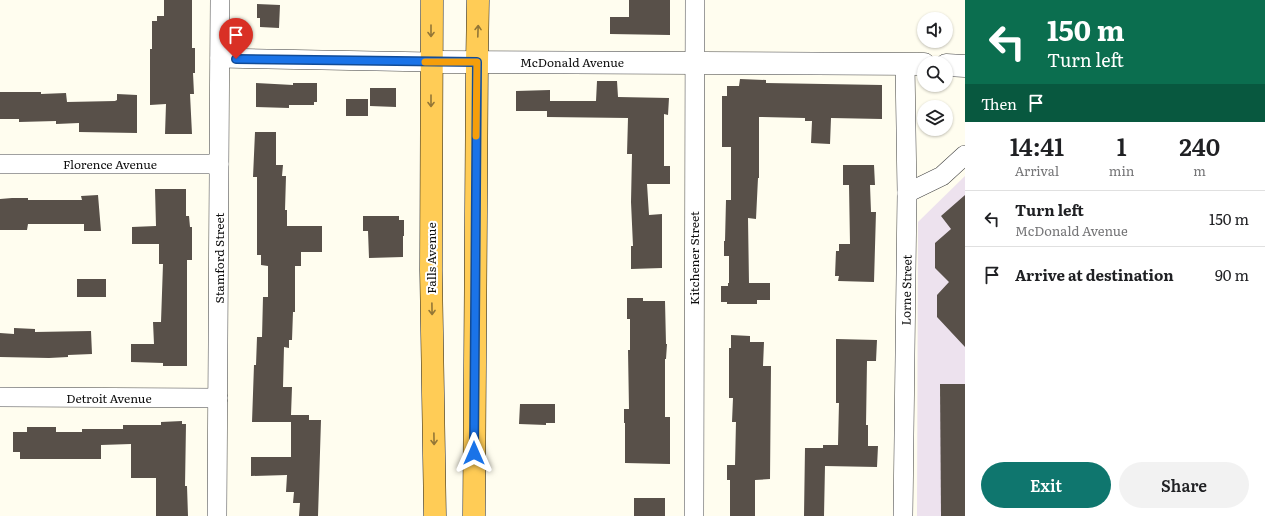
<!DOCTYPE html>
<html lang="en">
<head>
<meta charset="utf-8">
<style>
  body { margin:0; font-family:Literata,serif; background:#f2f2f2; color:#202124; height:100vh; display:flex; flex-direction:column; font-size:15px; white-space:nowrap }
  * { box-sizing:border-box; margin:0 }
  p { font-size:13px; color:#757577 }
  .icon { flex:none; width:22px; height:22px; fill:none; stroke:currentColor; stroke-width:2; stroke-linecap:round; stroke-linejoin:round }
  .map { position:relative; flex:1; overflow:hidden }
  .panel { display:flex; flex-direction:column; background:#fff; width:300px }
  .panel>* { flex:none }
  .guide { background:#0b6e4f; color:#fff; overflow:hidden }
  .tools { position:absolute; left:917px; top:12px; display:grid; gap:8px }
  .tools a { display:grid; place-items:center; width:36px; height:36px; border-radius:50%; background:#fff; box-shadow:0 1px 3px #0004; font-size:20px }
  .pin { position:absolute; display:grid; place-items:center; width:34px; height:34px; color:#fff; margin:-41px -17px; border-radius:50% 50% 50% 0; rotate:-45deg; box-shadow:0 0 4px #0007 }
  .pin .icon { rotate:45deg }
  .me { position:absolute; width:44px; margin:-22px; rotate:0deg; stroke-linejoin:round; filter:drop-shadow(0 0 3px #0008) }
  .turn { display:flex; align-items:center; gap:14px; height:84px; padding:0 16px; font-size:18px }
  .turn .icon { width:52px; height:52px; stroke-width:2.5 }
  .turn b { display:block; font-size:28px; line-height:34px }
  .then { display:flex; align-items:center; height:38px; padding:0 16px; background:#0003; gap:8px; font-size:15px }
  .eta { display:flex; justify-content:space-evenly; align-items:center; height:68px; text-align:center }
  .eta b { font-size:24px; font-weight:600; line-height:28px }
  .button { display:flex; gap:8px; margin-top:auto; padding:8px 16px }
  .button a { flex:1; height:46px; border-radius:24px; background:#0f766e; color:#fff; font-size:16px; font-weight:600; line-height:46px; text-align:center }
  .button a+a { background:#f2f2f2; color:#202124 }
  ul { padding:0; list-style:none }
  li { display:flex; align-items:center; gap:12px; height:56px; padding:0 16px; border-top:1px solid #e0e0e0 }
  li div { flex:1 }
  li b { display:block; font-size:15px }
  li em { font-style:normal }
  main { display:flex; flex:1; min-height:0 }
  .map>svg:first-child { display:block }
  .industrial { fill:#ede2ee }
  .building { fill:#585049 }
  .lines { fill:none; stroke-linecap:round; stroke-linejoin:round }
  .minor-casing { stroke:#414141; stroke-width:20 }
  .tertiary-casing { stroke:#414141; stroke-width:23 }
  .trunk-casing { stroke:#1f1f1f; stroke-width:23 }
  .minor { stroke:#fff; stroke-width:19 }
  .tertiary { stroke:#fff; stroke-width:22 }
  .trunk { stroke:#ffcc56; stroke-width:22 }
  .oneway { stroke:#937636 }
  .route-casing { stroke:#114b97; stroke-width:10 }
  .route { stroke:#1a73e8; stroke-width:7 }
  .slow { stroke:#f59e0b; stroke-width:7 }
  .labels { text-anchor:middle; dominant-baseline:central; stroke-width:4; stroke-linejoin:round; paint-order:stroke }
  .street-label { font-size:12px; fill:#0e0e0e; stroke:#fff }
</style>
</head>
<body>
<main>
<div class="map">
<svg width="965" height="516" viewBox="0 0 965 516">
  <rect width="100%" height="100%" fill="#fffdef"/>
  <path class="industrial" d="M 965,176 L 965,516 L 917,516 L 918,222 Z"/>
  <g class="building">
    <path d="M 164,0 L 192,0 L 192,48 L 195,48 L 195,73 L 193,73 L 194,94 L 190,94 L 192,134 L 165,134 L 166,104 L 150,105 L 150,49 L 152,49 L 152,21 L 157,21 L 157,16 L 164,16 Z"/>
    <path d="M 629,0 L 670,0 L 670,35 L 610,34 L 610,17 L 629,17 Z"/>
    <path d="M 257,4 L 280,5 L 279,28 L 260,27 L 260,18 L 257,18 Z"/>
    <path d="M 740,79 L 766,80 L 766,83 L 882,85 L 882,119 L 831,118 L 830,144 L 811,143 L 812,121 L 805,121 L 805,118 L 759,117 L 759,178 L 758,178 L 756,219 L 748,218 L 749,283 L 770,283 L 770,300 L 757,300 L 757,304 L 727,304 L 727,302 L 721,302 L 721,286 L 728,286 L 728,283 L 729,283 L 729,256 L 724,256 L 724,241 L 725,241 L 726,200 L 731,200 L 731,147 L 722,147 L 722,96 L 727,96 L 727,86 L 739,86 Z"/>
    <path d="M 597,81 L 617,81 L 618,97 L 669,98 L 668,115 L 664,114 L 664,166 L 670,166 L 670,184 L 647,184 L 649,215 L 662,214 L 662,268 L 631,269 L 631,246 L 633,246 L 631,202 L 632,154 L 627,154 L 628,118 L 547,117 L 547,111 L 516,111 L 516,91 L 550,90 L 550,101 L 596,101 Z"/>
    <path d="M 256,83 L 293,85 L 293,83 L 317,83 L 317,102 L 314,102 L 314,105 L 289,105 L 289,108 L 256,107 Z"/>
    <path d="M 370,88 L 396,88 L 396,107 L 370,106 Z"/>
    <path d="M 0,92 L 41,92 L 41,94 L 66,93 L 67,102 L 115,101 L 117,100 L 117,94 L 137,95 L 137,133 L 79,132 L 79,123 L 56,124 L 56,121 L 19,122 L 19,119 L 0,119 Z"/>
    <rect x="346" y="99" width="22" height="17"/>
    <path d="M 255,132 L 276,132 L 276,165 L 283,165 L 282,176 L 286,176 L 285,210 L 287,210 L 287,226 L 322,226 L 322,252 L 301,252 L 301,266 L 295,266 L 295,312 L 293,312 L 292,340 L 289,340 L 289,348 L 284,347 L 283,387 L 292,387 L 291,415 L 309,415 L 309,420 L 321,420 L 318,516 L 299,516 L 300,503 L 293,503 L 294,492 L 286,492 L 287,475 L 251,476 L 251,457 L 291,457 L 291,420 L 291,422 L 252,422 L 254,365 L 256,365 L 257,337 L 262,337 L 263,297 L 268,297 L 268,266 L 261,265 L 261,255 L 257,255 L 257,177 L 253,177 Z"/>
    <path d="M 843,165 L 874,165 L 875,185 L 870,185 L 871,212 L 876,212 L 874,282 L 838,281 L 839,276 L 835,276 L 836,251 L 839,251 L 839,244 L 850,244 L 849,185 L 843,185 Z"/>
    <path d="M 155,189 L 186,189 L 186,216 L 189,216 L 190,227 L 192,227 L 192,260 L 187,260 L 187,366 L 163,366 L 163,363 L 131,362 L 131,344 L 154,344 L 153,322 L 161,322 L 163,264 L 159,264 L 159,244 L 132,244 L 132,227 L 156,226 Z"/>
    <path d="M 98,195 L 101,231 L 84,231 L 84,224 L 28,224 L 27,230 L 0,230 L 0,199 L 12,198 L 28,198 L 28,200 L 82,200 L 81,196 Z"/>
    <path d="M 965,195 L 965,347 L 937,317 L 937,295 L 949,282 L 935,268 L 935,243 L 951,229 L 941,216 Z"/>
    <path d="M 363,216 L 399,216 L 399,220 L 404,220 L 404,236 L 403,236 L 403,257 L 369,258 L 368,231 L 363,231 Z"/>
    <rect x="77" y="279" width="29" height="18"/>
    <path d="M 627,298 L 643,298 L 643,301 L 665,301 L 666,344 L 667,344 L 666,359 L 665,359 L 665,417 L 670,417 L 670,464 L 625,463 L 625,423 L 624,423 L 624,409 L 629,409 L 628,350 L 630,350 L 630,319 L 627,319 Z"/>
    <path d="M 14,328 L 35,329 L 35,332 L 91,331 L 92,354 L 68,355 L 68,357 L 49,358 L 0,357 L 0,333 L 14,334 Z"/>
    <path d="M 731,335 L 750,336 L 750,342 L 764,342 L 763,366 L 771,366 L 770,479 L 755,480 L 755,516 L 730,516 L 730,480 L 727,480 L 727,465 L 735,465 L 736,422 L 732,422 L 733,398 L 729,398 L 729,348 L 731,348 Z"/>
    <path d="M 836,339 L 877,340 L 876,361 L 867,361 L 866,425 L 868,425 L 868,446 L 878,446 L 877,467 L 825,466 L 824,516 L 804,516 L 805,448 L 823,448 L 823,445 L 838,445 L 839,403 L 836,403 Z"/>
    <path d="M 940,384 L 965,384 L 965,516 L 941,516 Z"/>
    <path d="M 520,404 L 555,404 L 555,423 L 546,423 L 546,425 L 519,424 Z"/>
    <path d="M 182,421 L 182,424 L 186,424 L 185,486 L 187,486 L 188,516 L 156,516 L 156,478 L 131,478 L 131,444 L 101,445 L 101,459 L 20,459 L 20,452 L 13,452 L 13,432 L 27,432 L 27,427 L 56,427 L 56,432 L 82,432 L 82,429 L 123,429 L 123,425 L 161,425 L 161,422 Z"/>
    <rect x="634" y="498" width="31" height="18"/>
  </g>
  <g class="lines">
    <defs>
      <g id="minor">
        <path d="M 220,58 L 431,62"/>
        <path d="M 0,164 L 219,164"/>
        <path d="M 907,193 L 942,176 L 965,155"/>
        <path d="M 0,397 L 218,398"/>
        <path d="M 217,516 L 220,0"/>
        <path d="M 694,516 L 695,0"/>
        <path d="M 903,516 L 907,193 L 905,64"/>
      </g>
      <g id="tertiary">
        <path d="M 431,62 L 924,64"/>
        <path d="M 946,65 L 965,66"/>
      </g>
      <g id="trunk">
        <path d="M 432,0 L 431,270 L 435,516"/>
        <path d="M 474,516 L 477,62 L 478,0"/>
      </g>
    </defs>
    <use href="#minor" class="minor-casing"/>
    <use href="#tertiary" class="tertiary-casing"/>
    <use href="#trunk" class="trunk-casing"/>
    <use href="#minor" class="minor"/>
    <use href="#tertiary" class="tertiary"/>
    <use href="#trunk" class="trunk"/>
  </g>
  <defs><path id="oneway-shaft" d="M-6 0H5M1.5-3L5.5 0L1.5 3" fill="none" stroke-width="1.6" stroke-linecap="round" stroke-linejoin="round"/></defs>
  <g class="oneway">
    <use href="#oneway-shaft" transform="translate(431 31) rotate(90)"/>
    <use href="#oneway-shaft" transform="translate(478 31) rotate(-88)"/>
    <use href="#oneway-shaft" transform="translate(431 101) rotate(90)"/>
    <use href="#oneway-shaft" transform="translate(432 309) rotate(89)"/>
    <use href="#oneway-shaft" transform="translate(434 439) rotate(89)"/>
  </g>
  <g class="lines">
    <defs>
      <path id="route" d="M 236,59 L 477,62 L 474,453"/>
    </defs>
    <use href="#route" class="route-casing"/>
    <use href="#route" class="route"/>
    <path class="slow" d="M 425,62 L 477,62 L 476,136"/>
  </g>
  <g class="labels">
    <g class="street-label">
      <text x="572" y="62">McDonald Avenue</text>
      <text x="110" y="164">Florence Avenue</text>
      <text transform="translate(219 258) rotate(-90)">Stamford Street</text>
      <text transform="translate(431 258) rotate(-90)">Falls Avenue</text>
      <text transform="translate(694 258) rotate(-90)">Kitchener Street</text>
      <text transform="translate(906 290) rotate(-89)">Lorne Street</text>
      <text x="109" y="398">Detroit Avenue</text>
    </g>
  </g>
</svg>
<div class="tools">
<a><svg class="icon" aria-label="sound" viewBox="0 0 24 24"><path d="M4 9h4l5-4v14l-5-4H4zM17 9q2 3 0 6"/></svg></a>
<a><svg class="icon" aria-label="search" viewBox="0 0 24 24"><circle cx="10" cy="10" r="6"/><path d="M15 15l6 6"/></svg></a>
<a><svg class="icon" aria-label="layers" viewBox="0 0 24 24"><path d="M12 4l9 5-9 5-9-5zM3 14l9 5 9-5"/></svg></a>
</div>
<div class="pin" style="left:236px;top:59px;background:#d93025"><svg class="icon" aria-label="arrive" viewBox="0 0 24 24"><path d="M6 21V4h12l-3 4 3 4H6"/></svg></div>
<svg class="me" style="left:474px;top:453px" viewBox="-20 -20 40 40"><path d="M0-17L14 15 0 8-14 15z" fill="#1a73e8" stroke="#fff" stroke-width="4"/></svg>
</div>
<section class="panel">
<div class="guide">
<div class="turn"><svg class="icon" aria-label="left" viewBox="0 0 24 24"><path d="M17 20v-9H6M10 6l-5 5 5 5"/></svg><div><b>150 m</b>Turn left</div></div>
<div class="then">Then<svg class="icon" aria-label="arrive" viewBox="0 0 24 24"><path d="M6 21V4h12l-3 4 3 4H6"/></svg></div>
</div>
<div class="eta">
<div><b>14:41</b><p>Arrival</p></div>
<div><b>1</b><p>min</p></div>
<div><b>240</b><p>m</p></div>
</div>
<ul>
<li><svg class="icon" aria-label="left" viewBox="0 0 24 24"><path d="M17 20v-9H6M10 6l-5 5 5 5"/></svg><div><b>Turn left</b><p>McDonald Avenue</p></div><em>150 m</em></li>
<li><svg class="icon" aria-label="arrive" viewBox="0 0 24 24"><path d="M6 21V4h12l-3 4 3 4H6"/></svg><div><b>Arrive at destination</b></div><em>90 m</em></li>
</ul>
<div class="button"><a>Exit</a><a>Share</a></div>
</section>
</main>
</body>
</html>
